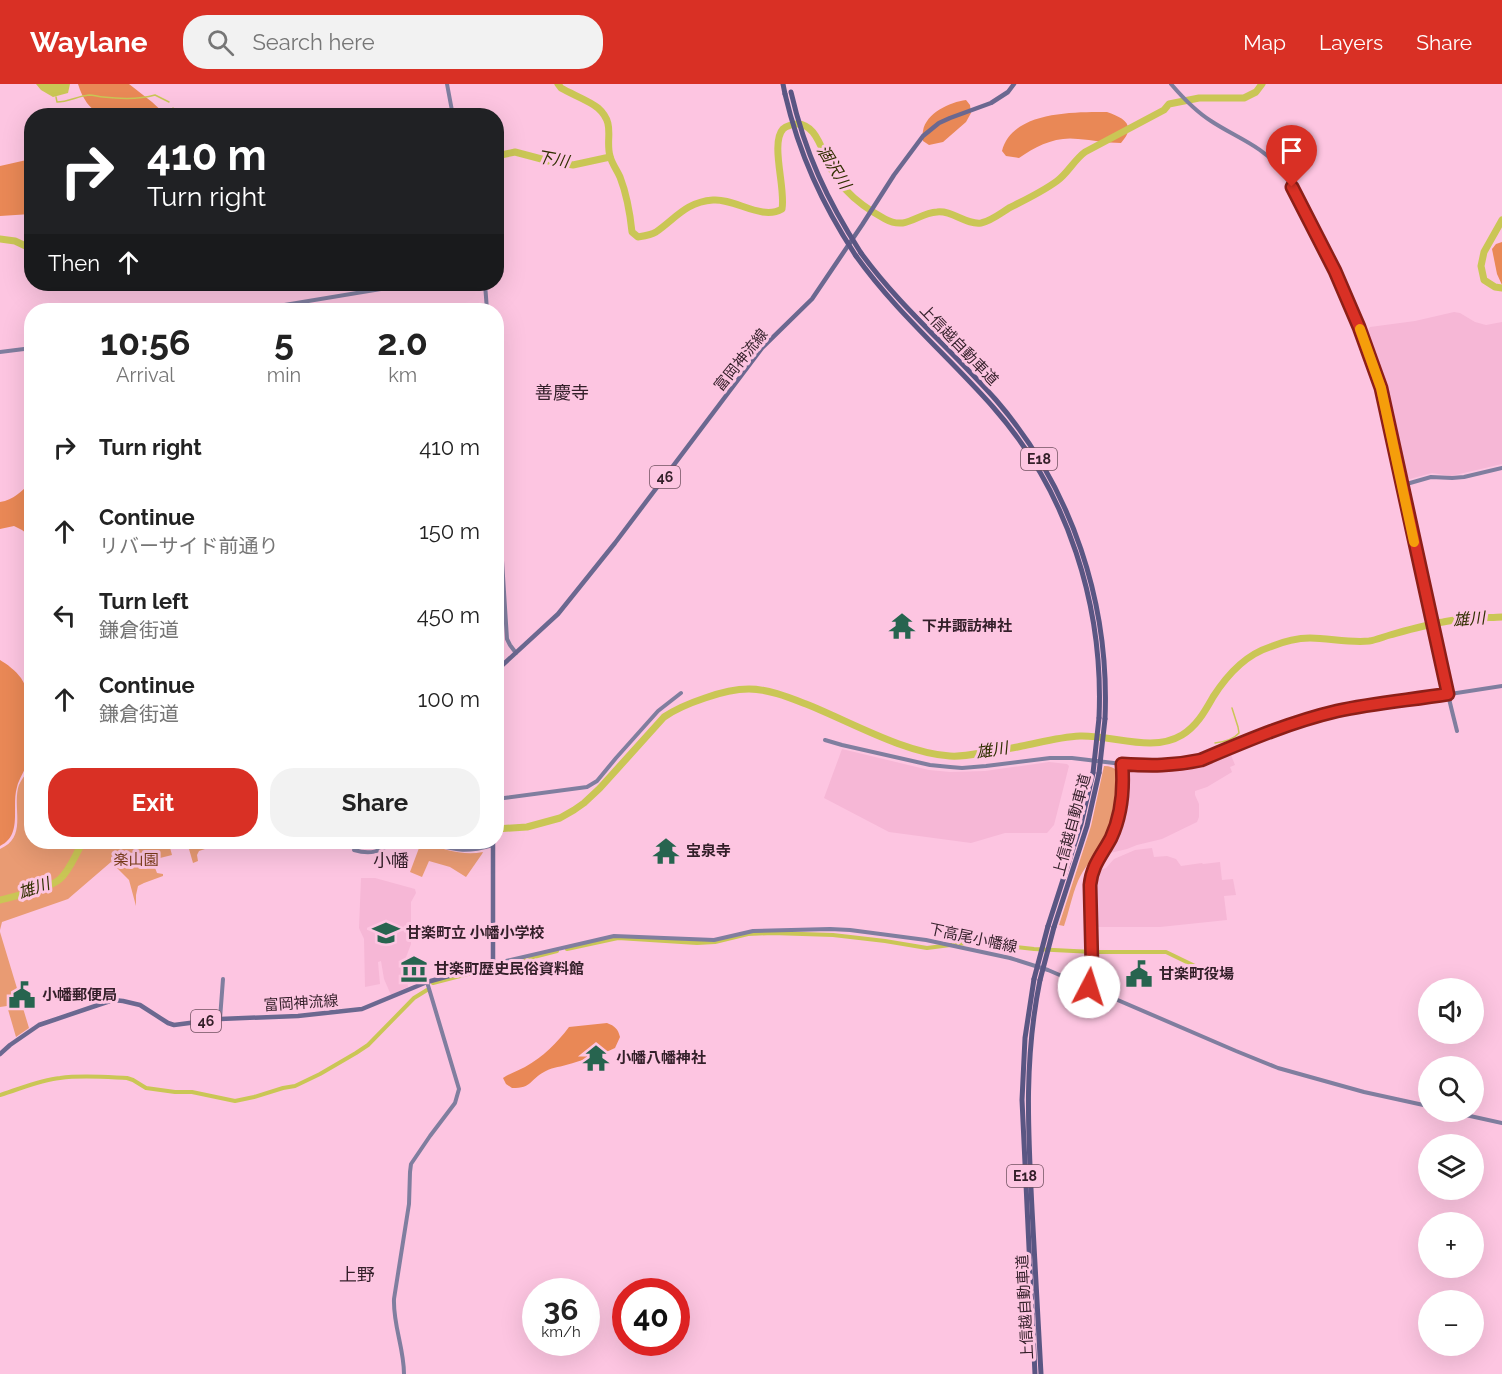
<!DOCTYPE html>
<html lang="en">
<head>
<meta charset="utf-8">
<style>
  body { margin:0; font-family:Raleway,"Noto Sans JP",sans-serif; background:#f2f2f2; color:#222; height:100vh; display:flex; flex-direction:column; font-size:22px; white-space:nowrap }
  * { box-sizing:border-box; margin:0 }
  p { font-size:20px; color:#767676 }
  .icon { flex:none; width:33px; height:33px; fill:none; stroke:currentColor; stroke-width:2; stroke-linecap:round; stroke-linejoin:round }
  .map { position:relative; flex:1; overflow:hidden }
  .details { position:absolute; left:24px; top:219px; width:480px; height:546px; display:flex; flex-direction:column; background:#fff; border-radius:24px; box-shadow:0 6px 24px #0002 }
  .details>* { flex:none }
  .banner { position:absolute; left:24px; top:24px; width:480px; height:183px; border-radius:24px; box-shadow:0 6px 24px #0002; background:#202124; color:#fff; overflow:hidden }
  .fabs { position:absolute; left:1418px; top:894px; display:grid; gap:12px }
  .fabs a { display:grid; place-items:center; width:66px; height:66px; border-radius:50%; background:#fff; box-shadow:0 6px 24px #0002; font-size:30px }
  .speed { position:absolute; left:522px; top:1194px; display:flex; gap:12px; font-size:30px; font-weight:700; text-align:center }
  .speed>* { display:grid; place-content:center; width:78px; height:78px; border-radius:50%; background:#fff; box-shadow:0 6px 24px #0002; line-height:1 }
  .speed small { font-size:15px; font-weight:400 }
  .speed .limit { border:9px solid #d22; background:#fff; color:#111 }
  .pin { position:absolute; display:grid; place-items:center; width:51px; height:51px; color:#fff; margin:-62px -26px; border-radius:50% 50% 50% 0; rotate:-45deg; box-shadow:0 0 6px #0007 }
  .pin .icon { rotate:45deg }
  .me { position:absolute; width:66px; margin:-33px; rotate:5deg; stroke-linejoin:round; filter:drop-shadow(0 0 4px #0008) }
  .turn { display:flex; align-items:center; gap:21px; height:126px; padding:0 24px; font-size:27px }
  .turn .icon { width:78px; height:78px; stroke-width:2.5 }
  .turn b { display:block; font-size:42px; line-height:51px }
  .then { display:flex; align-items:center; height:57px; padding:0 24px; background:#0003; gap:12px; font-size:22px }
  .eta { display:flex; justify-content:space-evenly; align-items:center; height:102px; text-align:center }
  .eta b { font-size:36px; font-weight:700; line-height:42px }
  .cta { display:flex; gap:12px; margin-top:auto; padding:12px 24px }
  .cta a { flex:1; height:69px; border-radius:24px; background:#d93025; color:#fff; font-size:24px; font-weight:700; line-height:69px; text-align:center }
  .cta a+a { background:#f2f2f2; color:#222 }
  ul { padding:0; list-style:none }
  li { display:flex; align-items:center; gap:18px; height:84px; padding:0 24px }
  li div { flex:1 }
  li b { display:block; font-size:22px }
  li em { font-style:normal }
  header { display:flex; align-items:center; gap:36px; box-sizing:border-box; height:84px; padding:0 30px; background:#d93025; color:#fff }
  header strong { font-size:28px }
  nav { display:flex; gap:33px; margin-inline-start:auto; font-size:21px }
  .search { width:420px; height:54px; background:#f2f2f2; display:flex; align-items:center; gap:15px; box-sizing:border-box; padding:0 21px; border-radius:24px; color:#767676; font-size:22px }
  .map>svg:first-child { display:block }
  .built { fill:#f6b7d6 }
  .green { fill:#e99b73 }
  .forest { fill:#e98856 }
  .water { fill:#cac655 }
  .lines { fill:none; stroke-linecap:round; stroke-linejoin:round }
  .stream { stroke:#cac655; stroke-width:1.5 }
  .canal { stroke:#cac655; stroke-width:4 }
  .river { stroke:#cac655; stroke-width:7 }
  .secondary { stroke:#807e9f; stroke-width:4 }
  .primary { stroke:#6b6890; stroke-width:4.5 }
  .highway { stroke:#5a5683; stroke-width:5 }
  .highway-bridge { stroke:#5a5683; stroke-width:5 }
  .route-casing { stroke:#8d1f18; stroke-width:15 }
  .route { stroke:#d93025; stroke-width:10 }
  .slow { stroke:#f59e0b; stroke-width:10 }
  .labels { text-anchor:middle; dominant-baseline:central; stroke-width:6; stroke-linejoin:round; paint-order:stroke }
  .shield { fill:#fdc5e1; stroke:#705160; stroke-width:1.5 }
  .shield-label { font-size:14px; font-weight:bold; fill:#331f29 }
  .street-label { font-size:15px; fill:#331f29; stroke:#fdc5e1 }
  .poi-label { font-size:15px; font-weight:bold; fill:#331f29; stroke:#fdc5e1; text-anchor:start }
  .park-label { font-size:15px; fill:#7b3c19; stroke:#fdc5e1 }
  .water-label { font-size:16px; font-style:italic; fill:#312f00; stroke:#fdc5e1 }
  .quarter-label { font-size:18px; fill:#331f29; stroke:#fdc5e1 }
</style>
</head>
<body>
<header>
<strong>Waylane</strong>
<div class="search"><svg class="icon" aria-label="search" viewBox="0 0 24 24"><circle cx="10" cy="10" r="6"/><path d="M15 15l6 6"/></svg>Search here</div>
<nav><a>Map</a><a>Layers</a><a>Share</a></nav>
</header>
<div class="map">
<svg width="1502" height="1290" viewBox="0 0 1502 1290">
  <rect width="100%" height="100%" fill="#fdc5e1"/>
  <g class="built">
    <path d="M 1454,228 L 1460,229 L 1475,238 L 1486,241 L 1502,238 L 1502,380 L 1451,392 L 1432,389 L 1410,395 L 1405,392 L 1383,298 L 1366,250 L 1370,243 L 1415,237 Z"/>
    <path d="M 842,665 L 929,686 L 950,688 L 985,687 L 1049,678 L 1067,680 L 1069,682 L 1054,741 L 1047,749 L 1005,749 L 971,759 L 889,748 L 824,714 Z"/>
    <path d="M 1231,671 L 1235,681 L 1230,683 L 1232,688 L 1207,703 L 1195,707 L 1195,711 L 1199,720 L 1199,733 L 1197,738 L 1162,755 L 1137,761 L 1127,765 L 1106,770 L 1115,753 L 1125,727 L 1127,688 L 1130,686 L 1150,687 L 1179,685 L 1193,683 Z"/>
    <path d="M 1152,764 L 1154,773 L 1167,772 L 1176,775 L 1181,782 L 1202,779 L 1203,780 L 1220,778 L 1222,796 L 1233,795 L 1236,811 L 1224,812 L 1227,836 L 1160,843 L 1096,843 L 1095,841 L 1094,815 L 1096,787 L 1106,784 L 1114,775 L 1135,766 Z"/>
    <path d="M 361,794 L 375,794 L 415,805 L 416,809 L 411,818 L 411,860 L 405,876 L 408,903 L 391,911 L 384,895 L 381,877 L 378,878 L 380,900 L 365,903 L 364,855 L 359,844 Z"/>
  </g>
  <g class="green">
    <path d="M 1104,682 C 1116,682 1120,688 1120,700 C 1121,724 1111,746 1098,766 C 1092,776 1083,785 1078,797 C 1072,811 1069,828 1064,842 L 1059,841 L 1091,742 Z"/>
    <path d="M 31,683 L 32,758 L 172,758 L 169,760 L 172,771 L 152,776 L 157,789 L 163,790 L 163,792 L 144,799 L 138,802 L 136,811 L 136,822 L 129,796 L 111,778 L 68,815 L 2,838 L 0,846 L 0,765 C 27,753 13,727 18,704 C 20,696 27,689 31,683 Z"/>
    <path d="M 187,758 L 226,758 L 199,767 L 197,771 L 198,777 L 193,779 Z"/>
    <path d="M 424,759 C 444,765 462,772 483,768 L 482,770 L 466,793 L 450,783 L 429,777 L 422,793 L 410,788 L 419,764 L 421,764 Z"/>
    <path d="M 0,848 L 29,944 L 16,953 L 7,922 L 0,923 Z"/>
  </g>
  <g class="forest">
    <path d="M 78,0 L 129,0 L 152,18 L 166,31 L 96,31 C 94,25 91,24 87,19 C 83,13 80,7 78,0 Z"/>
    <path d="M 966,16 L 970,21 L 971,29 L 966,38 L 943,58 L 929,61 L 923,57 C 923,53 922,50 923,47 C 926,29 950,18 966,16 Z"/>
    <path d="M 1107,28 C 1124,34 1137,41 1121,59 C 1106,59 1093,56 1078,55 C 1056,52 1036,62 1019,74 L 1006,72 L 1002,67 C 1012,27 1074,28 1107,28 Z"/>
    <path d="M 31,75 L 31,130 L 0,132 L 0,82 Z"/>
    <path d="M 1502,158 L 1502,201 L 1497,190 L 1492,165 L 1496,160 Z"/>
    <path d="M 31,399 L 31,453 L 22,446 L 14,442 L 0,445 L 0,418 C 14,416 21,407 31,399 Z"/>
    <path d="M 0,576 C 7,580 16,587 21,594 C 34,612 32,657 27,677 C 26,686 19,694 17,703 C 11,723 23,751 0,762 Z"/>
    <path d="M 607,939 C 615,942 618,945 620,953 L 615,964 C 599,972 583,976 566,981 C 559,983 550,984 544,988 C 529,996 533,1004 512,1004 L 506,1000 L 503,994 C 510,989 518,987 525,983 C 543,973 557,959 569,943 Z"/>
  </g>
  <path class="water" d="M 36,0 L 70,0 L 68,9 L 53,13 L 41,6 Z"/>
  <g class="lines">
    <g class="stream">
      <path d="M 56,13 L 57,18 C 68,18 78,12 89,11 C 94,11 99,13 103,13 C 121,15 138,16 155,11 L 169,18"/>
      <path d="M 173,24 L 177,28 L 187,32"/>
      <path d="M 1215,659 C 1224,658 1233,656 1239,649 L 1238,643 L 1232,624"/>
      <path d="M 135,758 L 137,763 L 137,772"/>
    </g>
    <g class="canal">
      <path d="M 567,865 L 618,854 L 697,859 L 715,858 L 748,850 L 772,849 L 833,851 L 885,857 L 927,864 L 974,858 L 1034,865 L 1093,868 L 1166,868 L 1197,883 L 1215,885"/>
      <path d="M 433,899 L 557,867"/>
      <path d="M 0,1011 C 20,1005 39,996 60,994 C 82,991 105,993 127,994 L 133,996 L 146,1004 L 175,1008 L 192,1008 L 235,1017 L 254,1013 L 283,1004 L 295,1002 L 320,990 L 356,969 L 368,961 L 414,914 L 427,906"/>
    </g>
    <g class="river">
      <path d="M 558,0 L 561,4 C 571,10 590,17 598,24 C 616,40 605,55 610,72 C 612,80 617,86 620,93 C 627,111 630,129 632,148 L 638,153 C 644,152 651,151 656,148 C 676,134 686,118 713,116 C 734,114 762,137 782,125 C 786,105 770,59 783,45 C 786,42 788,42 791,41 C 815,34 822,67 830,83 C 834,91 840,98 845,105 C 856,117 872,128 885,135 C 907,147 917,129 937,128 C 952,126 966,141 981,139 C 991,137 1001,129 1009,124 C 1025,116 1042,108 1057,97 C 1068,89 1074,76 1085,68 L 1164,26 L 1169,20 L 1199,14 L 1244,14 L 1256,8 L 1262,0"/>
      <path d="M 496,72 L 515,68 L 549,77 L 573,81 L 610,73"/>
      <path d="M 1502,136 L 1484,168 L 1481,182 L 1484,196 L 1495,203 L 1502,204"/>
      <path d="M 0,155 L 15,157 L 32,165"/>
      <path d="M 496,745 L 527,743 L 560,734 L 574,726 L 584,719 L 600,704 L 664,633 C 677,624 690,619 705,614 C 719,609 734,605 749,605 C 768,605 788,613 806,620 C 849,637 904,669 950,672 C 963,673 975,670 986,668 C 998,666 1010,665 1022,662 C 1042,658 1060,653 1080,652 C 1114,651 1152,669 1182,651 C 1197,642 1205,627 1213,613 C 1227,591 1245,571 1270,563 C 1282,558 1297,554 1310,554 C 1329,554 1349,559 1369,557 C 1376,556 1383,553 1390,551 C 1408,546 1425,541 1443,538 C 1462,534 1483,534 1502,533"/>
      <path d="M 0,816 C 15,812 49,805 60,795 C 70,786 76,769 83,758"/>
    </g>
    <g class="secondary">
      <path d="M 447,0 L 453,32"/>
      <path d="M 1171,0 C 1183,14 1195,27 1211,37 C 1235,53 1263,62 1281,86 C 1297,107 1306,132 1318,154 C 1343,201 1364,250 1380,301 C 1395,351 1404,405 1414,456 C 1427,520 1441,584 1457,647"/>
      <path d="M 485,200 L 487,226"/>
      <path d="M 254,226 L 411,200"/>
      <path d="M 0,268 L 32,264"/>
      <path d="M 496,382 L 507,555 L 510,561 L 516,569"/>
      <path d="M 1403,401 L 1431,393 L 1452,394 L 1464,393 L 1502,384"/>
      <path d="M 825,656 L 842,661 L 930,681 L 950,683 L 962,684 L 986,682 L 1050,674 L 1072,674 L 1122,680 L 1165,682 L 1201,676 L 1271,648 L 1308,635 L 1340,627 L 1502,602"/>
      <path d="M 496,715 L 587,703 L 597,697 L 616,674 L 658,627 L 681,609"/>
      <path d="M 425,758 C 454,765 462,770 493,761"/>
      <path d="M 354,766 C 370,771 380,768 392,758"/>
      <path d="M 493,880 L 614,852 L 714,856 L 753,847 L 830,845 L 850,846 L 926,856 L 1010,874 L 1048,886 L 1236,967 L 1278,984 L 1364,1008 L 1428,1022"/>
      <path d="M 1090,903 L 1092,884 L 1090,801 C 1091,781 1102,771 1111,754 C 1122,730 1124,706 1122,680"/>
      <path d="M 220,935 L 223,895"/>
      <path d="M 1452,1028 L 1502,1039"/>
      <path d="M 404,1290 C 404,1264 393,1241 394,1215 L 409,1120 L 410,1088 L 411,1080 L 430,1052 L 455,1019 L 459,1005 L 427,898"/>
    </g>
    <g class="primary">
      <path d="M 496,587 L 558,530 L 615,459 L 762,264 L 812,215 L 862,141 L 894,91 L 923,52 L 939,39 L 950,34 L 991,19 L 1008,8 L 1014,0"/>
      <path d="M 0,970 L 10,961 L 39,941 L 113,916 L 123,917 L 140,921 L 168,939 L 174,941 L 220,935 L 298,932 L 362,925 L 427,898 L 493,880 L 493,758"/>
    </g>
    <g class="highway">
      <path d="M 783,0 L 785,10"/>
      <path d="M 861,169 C 901,224 951,265 996,316 C 1072,404 1110,519 1105,635"/>
      <path d="M 856,172 C 896,228 948,272 993,323 C 1068,408 1104,522 1099,634"/>
      <path d="M 1048,842 L 1081,740 L 1093,689"/>
      <path d="M 1054,843 L 1087,742 L 1099,689"/>
      <path d="M 1034,895 L 1025,954 L 1022,1016 L 1035,1290"/>
      <path d="M 1040,896 C 1024,975 1028,1045 1032,1125 C 1035,1180 1038,1235 1041,1290"/>
    </g>
    <g class="highway-bridge">
      <path d="M 791,8 C 805,69 827,116 861,169"/>
      <path d="M 785,10 C 799,70 822,120 856,172"/>
      <path d="M 1093,689 L 1099,634"/>
      <path d="M 1099,689 L 1105,635"/>
      <path d="M 1034,895 L 1048,842"/>
      <path d="M 1040,896 L 1054,843"/>
    </g>
  </g>
  <g class="lines">
    <defs>
      <path id="route" d="M 1089,903 L 1092,884 L 1090,801 C 1092,781 1102,771 1111,754 C 1122,730 1124,706 1122,680 C 1151,682 1173,682 1201,676 C 1246,657 1290,638 1337,627 C 1373,619 1411,616 1448,610 L 1381,304 L 1359,243 L 1335,187 L 1292,103"/>
    </defs>
    <use href="#route" class="route-casing"/>
    <use href="#route" class="route"/>
    <path class="slow" d="M 1360,245 L 1381,304 L 1414,458"/>
  </g>
  <defs>
    <symbol id="temple-bare" viewBox="-9 -9 18 18"><path d="M0-6L5-2H3V0L6.5 2.5H4V6H1.5V3h-3V6H-4V2.5H-6.5L-3 0V-2H-5Z" fill="#27644f" stroke="#fdc5e1" stroke-width="2.5" paint-order="stroke"/></symbol>
    <symbol id="school-bare" viewBox="-9 -9 18 18"><path d="M0-5L7-2L0 1L-7-2ZM-4 1L0 2.5L4 1V4Q0 6-4 4Z" fill="#27644f" stroke="#fdc5e1" stroke-width="2.5" paint-order="stroke"/></symbol>
    <symbol id="museum-bare" viewBox="-9 -9 18 18"><path d="M0-6L6-3V-2H-6V-3ZM-5-1h2V3h-2ZM-1-1h2V3h-2ZM3-1h2V3H3ZM-6 4H6V6H-6Z" fill="#27644f" stroke="#fdc5e1" stroke-width="2.5" paint-order="stroke"/></symbol>
    <symbol id="civic-bare" viewBox="-9 -9 18 18"><path d="M-.6-6.5H3V-4.5H.6V-3L4-1V1h2V6H-6V1h2V-1L-.6-3ZM-1.2 2.5V6h2.4V2.5Z" fill="#27644f" stroke="#fdc5e1" stroke-width="2.5" paint-order="stroke"/></symbol>
  </defs>
  <g fill-rule="evenodd">
    <use href="#temple-bare" x="883" y="523" width="38" height="38"/>
    <use href="#temple-bare" x="647" y="748" width="38" height="38"/>
    <use href="#school-bare" x="367" y="830" width="38" height="38"/>
    <use href="#museum-bare" x="395" y="866" width="38" height="38"/>
    <use href="#civic-bare" x="1120" y="871" width="38" height="38"/>
    <use href="#civic-bare" x="3" y="892" width="38" height="38"/>
    <use href="#temple-bare" x="577" y="955" width="38" height="38"/>
  </g>
  <g class="labels">
    <g class="shield">
      <rect x="1021" y="364" width="36" height="22" rx="4.5"/>
      <rect x="650" y="382" width="30" height="22" rx="4.5"/>
      <rect x="191" y="926" width="30" height="22" rx="4.5"/>
      <rect x="1007" y="1081" width="36" height="22" rx="4.5"/>
    </g>
    <g class="shield-label">
      <text x="1039" y="375">E18</text>
      <text x="665" y="393">46</text>
      <text x="206" y="937">46</text>
      <text x="1025" y="1092">E18</text>
    </g>
    <g class="street-label">
      <text transform="translate(959 261) rotate(46)">上信越自動車道</text>
      <text transform="translate(741 276) rotate(-51)">富岡神流線</text>
      <text transform="translate(1072 741) rotate(-75)">上信越自動車道</text>
      <text transform="translate(973 854) rotate(12)">下高尾小幡線</text>
      <text transform="translate(301 919) rotate(-4)">富岡神流線</text>
      <text transform="translate(1025 1223) rotate(-93)">上信越自動車道</text>
    </g>
    <g class="poi-label">
      <text x="922" y="542">下井諏訪神社</text>
      <text x="686" y="767">宝泉寺</text>
      <text x="406" y="849">甘楽町立 小幡小学校</text>
      <text x="434" y="885">甘楽町歴史民俗資料館</text>
      <text x="1159" y="890">甘楽町役場</text>
      <text x="42" y="911">小幡郵便局</text>
      <text x="616" y="974">小幡八幡神社</text>
    </g>
    <g class="park-label">
      <text x="136" y="776">楽山園</text>
    </g>
    <g class="water-label">
      <text transform="translate(553 75) rotate(10)">下川</text>
      <text transform="translate(834 83) rotate(58)">涸沢川</text>
      <text transform="translate(1469 535) rotate(-5)">雄川</text>
      <text transform="translate(992 666) rotate(-9)">雄川</text>
      <text transform="translate(34 804) rotate(-19)">雄川</text>
    </g>
    <g class="quarter-label">
      <text x="562" y="308">善慶寺</text>
      <text x="391" y="776">小幡</text>
      <text x="357" y="1190">上野</text>
    </g>
  </g>
</svg>
<div class="fabs">
<a><svg class="icon" aria-label="sound" viewBox="0 0 24 24"><path d="M4 9h4l5-4v14l-5-4H4zM17 9q2 3 0 6"/></svg></a>
<a><svg class="icon" aria-label="search" viewBox="0 0 24 24"><circle cx="10" cy="10" r="6"/><path d="M15 15l6 6"/></svg></a>
<a><svg class="icon" aria-label="layers" viewBox="0 0 24 24"><path d="M12 4l9 5-9 5-9-5zM3 14l9 5 9-5"/></svg></a>
<a>+</a>
<a>−</a>
</div>
<div class="speed"><div>36<small>km/h</small></div><div class="limit">40</div></div>
<div class="pin" style="left:1292px;top:103px;background:#d93025"><svg class="icon" aria-label="arrive" viewBox="0 0 24 24"><path d="M6 21V4h12l-3 4 3 4H6"/></svg></div>
<svg class="me" style="left:1089px;top:903px" viewBox="-20 -20 40 40"><circle r="19" fill="#fff"/><path d="M0-13L10 11 0 6-10 11z" fill="#d93025"/></svg>
<div class="banner">
<div class="turn"><svg class="icon" aria-label="right" viewBox="0 0 24 24"><path d="M7 20v-9h11M14 6l5 5-5 5"/></svg><div><b>410 m</b>Turn right</div></div>
<div class="then">Then<svg class="icon" aria-label="ahead" viewBox="0 0 24 24"><path d="M12 20V5M6 11l6-6 6 6"/></svg></div>
</div>
<section class="details">
<div class="eta">
<div><b>10:56</b><p>Arrival</p></div>
<div><b>5</b><p>min</p></div>
<div><b>2.0</b><p>km</p></div>
</div>
<ul>
<li><svg class="icon" aria-label="right" viewBox="0 0 24 24"><path d="M7 20v-9h11M14 6l5 5-5 5"/></svg><div><b>Turn right</b></div><em>410 m</em></li>
<li><svg class="icon" aria-label="ahead" viewBox="0 0 24 24"><path d="M12 20V5M6 11l6-6 6 6"/></svg><div><b>Continue</b><p>リバーサイド前通り</p></div><em>150 m</em></li>
<li><svg class="icon" aria-label="left" viewBox="0 0 24 24"><path d="M17 20v-9H6M10 6l-5 5 5 5"/></svg><div><b>Turn left</b><p>鎌倉街道</p></div><em>450 m</em></li>
<li><svg class="icon" aria-label="ahead" viewBox="0 0 24 24"><path d="M12 20V5M6 11l6-6 6 6"/></svg><div><b>Continue</b><p>鎌倉街道</p></div><em>100 m</em></li>
</ul>
<div class="cta"><a>Exit</a><a>Share</a></div>
</section>
</div>
</body>
</html>
